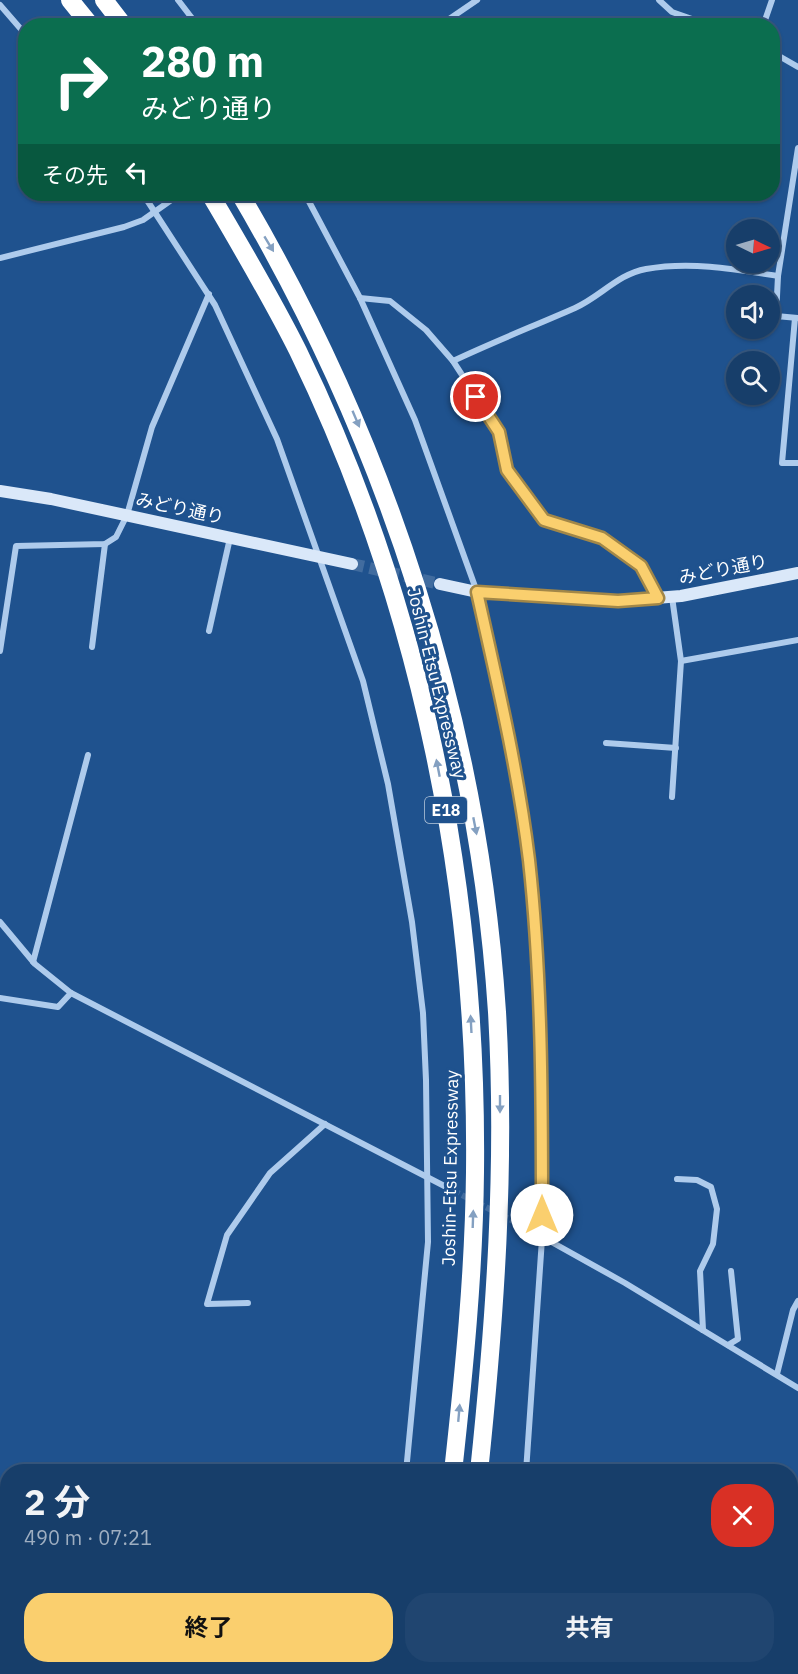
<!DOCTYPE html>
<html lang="ja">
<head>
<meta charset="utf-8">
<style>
  body { margin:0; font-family:"IBM Plex Sans","Noto Sans JP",sans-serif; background:#204570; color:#f1f3f6; height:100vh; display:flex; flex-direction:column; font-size:22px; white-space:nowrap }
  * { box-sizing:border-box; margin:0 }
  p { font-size:20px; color:#9eaec1 }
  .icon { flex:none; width:33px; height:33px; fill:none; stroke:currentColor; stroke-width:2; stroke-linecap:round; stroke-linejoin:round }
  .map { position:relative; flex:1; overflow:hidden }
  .side { position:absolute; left:0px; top:1464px; width:798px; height:210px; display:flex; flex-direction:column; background:#173e6a; border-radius:24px 24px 0 0; box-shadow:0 2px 4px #0004,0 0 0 2px #36577e }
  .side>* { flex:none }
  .guide { position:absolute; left:18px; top:18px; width:762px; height:183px; border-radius:24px; box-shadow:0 2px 4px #0004,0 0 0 2px #36577e; background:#0b6e4f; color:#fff; overflow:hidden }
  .needle { width:39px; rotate:95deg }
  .controls { position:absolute; left:726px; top:219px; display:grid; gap:12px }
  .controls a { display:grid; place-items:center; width:54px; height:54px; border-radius:50%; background:#173e6a; box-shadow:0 2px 4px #0004,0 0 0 2px #36577e; font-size:30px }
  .pin { position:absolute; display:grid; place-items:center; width:51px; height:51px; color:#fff; margin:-26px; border:3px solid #fff; border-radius:50%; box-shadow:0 2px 6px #0007 }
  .me { position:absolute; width:66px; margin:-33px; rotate:0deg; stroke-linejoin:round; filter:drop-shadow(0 0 4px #0008) }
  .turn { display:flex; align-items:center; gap:21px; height:126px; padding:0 24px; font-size:27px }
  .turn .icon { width:78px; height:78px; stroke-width:2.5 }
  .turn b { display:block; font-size:42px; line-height:51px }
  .then { display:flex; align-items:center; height:57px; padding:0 24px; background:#0003; gap:12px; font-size:22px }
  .round { display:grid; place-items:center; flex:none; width:63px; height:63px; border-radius:24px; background:#204570 }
  .summary { display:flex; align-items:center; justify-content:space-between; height:102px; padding:0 24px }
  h1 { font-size:36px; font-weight:700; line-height:45px }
  .button { display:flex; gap:12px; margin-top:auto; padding:12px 24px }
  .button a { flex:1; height:69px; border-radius:24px; background:#facf6e; color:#111; font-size:24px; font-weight:700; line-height:69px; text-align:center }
  .button a+a { background:#204570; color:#f1f3f6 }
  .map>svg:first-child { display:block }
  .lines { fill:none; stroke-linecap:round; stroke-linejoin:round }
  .street-tunnel { stroke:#416c9f; stroke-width:6; stroke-dasharray:6 3; stroke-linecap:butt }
  .secondary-tunnel { stroke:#416c9f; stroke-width:12; stroke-dasharray:12 6; stroke-linecap:butt }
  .street { stroke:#aecbec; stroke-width:6 }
  .secondary { stroke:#dae8f9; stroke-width:12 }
  .highway { stroke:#fff; stroke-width:18 }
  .oneway { fill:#84a0c1 }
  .route-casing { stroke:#a28748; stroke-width:15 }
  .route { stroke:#facf6e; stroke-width:10 }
  .labels { text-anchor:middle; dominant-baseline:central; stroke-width:6; stroke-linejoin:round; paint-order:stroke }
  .shield { fill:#1f528e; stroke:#bccbdd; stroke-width:1.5 }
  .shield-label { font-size:16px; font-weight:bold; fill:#fff }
  .street-label { font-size:18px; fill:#fff; stroke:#1f528e }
</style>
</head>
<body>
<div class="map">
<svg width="798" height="1674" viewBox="0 0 798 1674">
  <rect width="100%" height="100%" fill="#1f528e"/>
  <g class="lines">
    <path class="street-tunnel" d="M 454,1191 L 521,1225"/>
    <path class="secondary-tunnel" d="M 352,564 L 440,584"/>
    <g class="street">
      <path d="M 178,0 L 198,26"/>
      <path d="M 659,0 L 672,12 L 712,26"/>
      <path d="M 0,5 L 26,35"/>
      <path d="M 439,26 L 477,0"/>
      <path d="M 763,26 L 772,0"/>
      <path d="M 772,52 L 798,67"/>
      <path d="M 798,148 L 778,276 L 776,316 L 798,318"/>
      <path d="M 143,194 L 215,305 L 277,439 L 363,681 L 388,784 L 412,922 L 423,1013 L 426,1080 L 428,1242 L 406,1472"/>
      <path d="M 305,194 L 360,298 L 415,420 L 477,592 L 503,706 L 529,860 L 542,1074 L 542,1239 L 526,1472"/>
      <path d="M 0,258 L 124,227 L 143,220 L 177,196"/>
      <path d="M 360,298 L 390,301 L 426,330 L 453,361 C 493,342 534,326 575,308 C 600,297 618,274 646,269 C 690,261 735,269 778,276"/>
      <path d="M 795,318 L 782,463 L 798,463"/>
      <path d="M 453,361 L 499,432 L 507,470 L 544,520 L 602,538 L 641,566 L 657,598"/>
      <path d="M 672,597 L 681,661 L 798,640"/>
      <path d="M 209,631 L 230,538"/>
      <path d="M 92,647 L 105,544"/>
      <path d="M 0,651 L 16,546 L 105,544 L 116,537 L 127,515 L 152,427 L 209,294"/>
      <path d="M 606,743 L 676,748"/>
      <path d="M 672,797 L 681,661"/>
      <path d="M 0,922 L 35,964 L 71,993 L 454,1191"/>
      <path d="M 33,962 L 88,755"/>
      <path d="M 0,998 L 58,1007 L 71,993"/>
      <path d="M 677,1179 L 697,1180 L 711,1187 L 717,1209 L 713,1244 L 700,1271 L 703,1330"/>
      <path d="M 521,1225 L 625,1283 L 798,1388"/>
      <path d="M 248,1303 L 207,1304 L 227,1235 L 270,1173 L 325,1124"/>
      <path d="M 728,1345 L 738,1339 L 731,1271"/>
      <path d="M 777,1374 L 793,1310 L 798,1301"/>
      <path d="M 204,1666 L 207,1674"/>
      <path d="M 381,1674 L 381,1666"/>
      <path d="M 505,1674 L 506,1666"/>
    </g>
    <g class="secondary">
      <path d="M 0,491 L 51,499 L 352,564"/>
      <path d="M 440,584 L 477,592 L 618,601 L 681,596 L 798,573"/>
    </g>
    <g class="highway">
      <path d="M 70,0 L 91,26"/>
      <path d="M 104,0 L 124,26"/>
      <path d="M 210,194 C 240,245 271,297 298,351 C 422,606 478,890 475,1172 C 474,1272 464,1372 453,1472"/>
      <path d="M 240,194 C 387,443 478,722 497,1012 C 506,1166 495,1319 479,1472"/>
      <path d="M 429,1674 L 430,1666"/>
      <path d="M 455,1674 L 456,1666"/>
    </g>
  </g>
  <defs><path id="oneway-solid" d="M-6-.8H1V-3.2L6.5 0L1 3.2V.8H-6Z" transform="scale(1.5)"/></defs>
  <g class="oneway">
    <use href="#oneway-solid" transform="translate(269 244) rotate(59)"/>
    <use href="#oneway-solid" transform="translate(356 419) rotate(67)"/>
    <use href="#oneway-solid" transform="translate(438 768) rotate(-101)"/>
    <use href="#oneway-solid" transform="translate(475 826) rotate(79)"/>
    <use href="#oneway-solid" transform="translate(471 1024) rotate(-93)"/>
    <use href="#oneway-solid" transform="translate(500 1104) rotate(90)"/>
    <use href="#oneway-solid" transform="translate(473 1219) rotate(-88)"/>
    <use href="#oneway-solid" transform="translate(459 1413) rotate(-85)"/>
  </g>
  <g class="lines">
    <defs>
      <path id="route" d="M 476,397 L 499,432 L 507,470 L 544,520 L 602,538 L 641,566 L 658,598 L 618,601 L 477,592 C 497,681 518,770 529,860 C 542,978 542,1097 542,1215"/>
    </defs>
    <use href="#route" class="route-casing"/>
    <use href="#route" class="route"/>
  </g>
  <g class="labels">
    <rect class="shield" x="425" y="797" width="42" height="26" rx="4.5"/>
    <g class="shield-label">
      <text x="446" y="810">E18</text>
    </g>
    <g class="street-label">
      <text transform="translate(180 508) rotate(12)">みどり通り</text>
      <text transform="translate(723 569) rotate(-11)">みどり通り</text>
      <text transform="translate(437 683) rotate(76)">Joshin-Etsu Expressway</text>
      <text transform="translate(450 1168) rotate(-89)">Joshin-Etsu Expressway</text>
    </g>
  </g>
</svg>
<div class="controls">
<a><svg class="needle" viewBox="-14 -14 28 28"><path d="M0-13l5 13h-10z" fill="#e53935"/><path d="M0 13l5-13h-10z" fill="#9eaec1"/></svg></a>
<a><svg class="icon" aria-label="sound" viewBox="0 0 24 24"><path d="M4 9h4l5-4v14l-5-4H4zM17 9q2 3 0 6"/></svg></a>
<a><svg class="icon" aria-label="search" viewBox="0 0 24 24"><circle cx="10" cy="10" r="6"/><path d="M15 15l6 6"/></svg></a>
</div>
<div class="pin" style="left:476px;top:397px;background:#d93025"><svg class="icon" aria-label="arrive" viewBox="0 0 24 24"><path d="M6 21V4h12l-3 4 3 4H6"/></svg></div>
<svg class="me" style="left:542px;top:1215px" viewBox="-20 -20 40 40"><circle r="19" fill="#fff"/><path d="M0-13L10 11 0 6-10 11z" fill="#facf6e"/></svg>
<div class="guide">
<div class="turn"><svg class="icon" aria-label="right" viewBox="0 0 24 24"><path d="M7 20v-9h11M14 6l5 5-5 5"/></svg><div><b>280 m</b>みどり通り</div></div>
<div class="then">その先<svg class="icon" aria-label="left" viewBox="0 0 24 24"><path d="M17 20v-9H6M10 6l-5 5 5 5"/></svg></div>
</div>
<section class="side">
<div class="summary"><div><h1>2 分</h1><p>490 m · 07:21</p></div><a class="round" style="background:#d93025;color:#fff"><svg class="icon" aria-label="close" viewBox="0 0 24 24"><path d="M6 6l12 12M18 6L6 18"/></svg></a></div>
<div class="button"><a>終了</a><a>共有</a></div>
</section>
</div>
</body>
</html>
